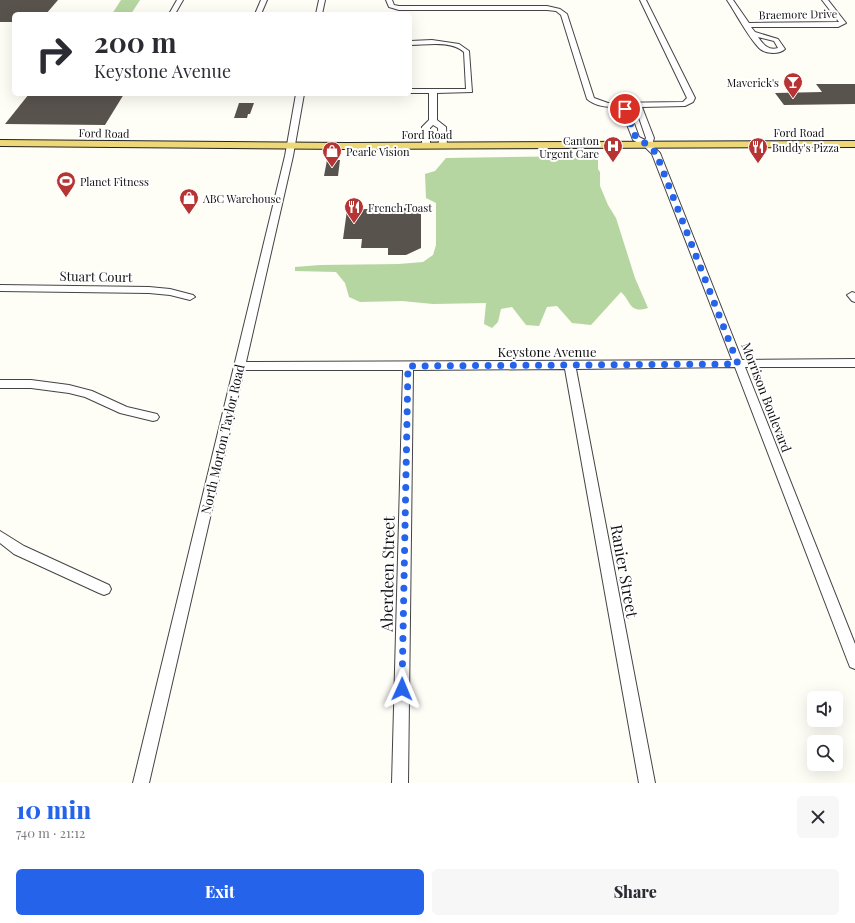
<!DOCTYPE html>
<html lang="en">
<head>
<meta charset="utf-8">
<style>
  body { margin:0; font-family:"Playfair Display",serif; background:#f7f7f7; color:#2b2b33; height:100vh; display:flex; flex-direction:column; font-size:15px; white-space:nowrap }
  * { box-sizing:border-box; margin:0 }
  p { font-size:13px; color:#7c7c81 }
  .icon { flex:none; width:22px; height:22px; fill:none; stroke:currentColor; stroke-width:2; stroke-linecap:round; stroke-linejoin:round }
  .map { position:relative; height:783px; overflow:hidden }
  .details { display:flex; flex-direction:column; background:#fff; flex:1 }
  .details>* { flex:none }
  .hud { position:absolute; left:12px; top:12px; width:400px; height:84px; border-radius:6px; box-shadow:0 4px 16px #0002; background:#fff; color:#2b2b33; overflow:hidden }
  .controls { position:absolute; left:807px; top:691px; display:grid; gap:8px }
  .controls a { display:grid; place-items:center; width:36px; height:36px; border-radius:6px; background:#fff; box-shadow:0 4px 16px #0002; font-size:20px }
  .pin { position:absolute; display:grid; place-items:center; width:34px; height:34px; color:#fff; margin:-17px; border:2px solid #fff; border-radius:50%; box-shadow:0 1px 4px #0007 }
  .me { position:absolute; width:44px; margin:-22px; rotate:1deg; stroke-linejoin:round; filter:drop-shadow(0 0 3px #0008) }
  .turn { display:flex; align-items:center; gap:14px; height:84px; padding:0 16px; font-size:18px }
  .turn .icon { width:52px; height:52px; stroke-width:2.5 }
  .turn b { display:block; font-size:28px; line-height:34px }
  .round { display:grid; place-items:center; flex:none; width:42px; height:42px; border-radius:6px; background:#f7f7f7 }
  .overview { display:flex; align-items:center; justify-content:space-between; height:68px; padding:0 16px }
  h1 { font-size:24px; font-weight:800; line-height:30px; color:#2563eb }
  .cta { display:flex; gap:8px; margin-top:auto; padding:8px 16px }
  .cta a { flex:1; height:46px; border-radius:6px; background:#2563eb; color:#fff; font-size:16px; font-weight:800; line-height:46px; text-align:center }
  .cta a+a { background:#f7f7f7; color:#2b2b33 }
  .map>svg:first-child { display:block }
  .forest { fill:#b6d6a1 }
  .building { fill:#59534e }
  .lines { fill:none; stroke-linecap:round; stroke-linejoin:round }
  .minor-casing { stroke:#444; stroke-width:2 }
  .major-casing { stroke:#222; stroke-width:2 }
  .minor { fill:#fff; fill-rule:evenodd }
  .major { fill:#edd777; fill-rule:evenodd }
  .route { stroke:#2563eb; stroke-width:7; stroke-dasharray:0 12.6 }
  .labels { text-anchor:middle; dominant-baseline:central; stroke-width:4; stroke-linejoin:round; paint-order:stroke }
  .far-street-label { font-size:11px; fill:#111; stroke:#fff }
  .far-poi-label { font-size:11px; fill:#111; stroke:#fff; text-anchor:start }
  .street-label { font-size:13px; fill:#111; stroke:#fff }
  .near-street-label { font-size:16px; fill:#111; stroke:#fff }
</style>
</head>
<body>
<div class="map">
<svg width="855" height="783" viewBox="0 0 855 783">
  <rect width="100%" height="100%" fill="#fefdf6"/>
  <g class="forest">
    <path d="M 121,0 L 140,0 L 131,14 L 112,14 Z"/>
    <path d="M 582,156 L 598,160 L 598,169 L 600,172 L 600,186 L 608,205 L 616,218 L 635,278 L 648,308 C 629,314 631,301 621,292 L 591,325 L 572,323 L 557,306 L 547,307 L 539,326 L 526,325 L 512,307 L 501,309 L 498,322 L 492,328 L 484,324 L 486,303 L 433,304 L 402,301 L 360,302 L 349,297 L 345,283 L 336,272 L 295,271 L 295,267 L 320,265 L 399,264 L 423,262 L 433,255 L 436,245 L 436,203 L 426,198 L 425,174 L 435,171 L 446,158 Z"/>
  </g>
  <g class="building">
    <path d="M 0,0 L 58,0 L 46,14 L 14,14 L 14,22 L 0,22 Z"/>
    <path d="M 816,84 L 855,84 L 855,104 L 784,105 L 775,93 L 822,92 Z"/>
    <path d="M 29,94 L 124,94 L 105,125 L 5,124 Z"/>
    <path d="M 239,103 L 254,103 L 250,114 L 248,114 L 247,118 L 234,118 Z"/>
    <path d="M 327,160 L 340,160 L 338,176 L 324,176 Z"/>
    <path d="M 406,207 L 417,209 L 421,214 L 421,248 L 406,255 L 388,255 L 388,248 L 361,248 L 362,239 L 343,239 L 347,210 Z"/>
  </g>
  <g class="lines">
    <defs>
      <g id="minor">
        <path d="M 177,0 L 183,0 L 175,14 L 169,14 Z"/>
        <path d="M 261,0 L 267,0 L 261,14 L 255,14 Z"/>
        <path d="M 319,0 L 325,0 L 322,14 L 316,14 Z"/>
        <path d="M 386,0 L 392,0 L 394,5 L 399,6 L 547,6 L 560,9 L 567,14 L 594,98 L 608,103 L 683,102 L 687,98 L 640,0 L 646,0 L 695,98 L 693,102 L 685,106 L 642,107 L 654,138 L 652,145 L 660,153 L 742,360 L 855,359 L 855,367 L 745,367 L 855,644 L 855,669 L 850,667 L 848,662 L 735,367 L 576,369 L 655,783 L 639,783 L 565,369 L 413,370 L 408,783 L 392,783 L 403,370 L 244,370 L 149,783 L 133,783 L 285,156 L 296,94 L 304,94 L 293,156 L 246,362 L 732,360 L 652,154 L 645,147 L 633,140 L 621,109 L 624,107 C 611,107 597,108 587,99 L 561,15 L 556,11 L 547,10 L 399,10 L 389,7 ZM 633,108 L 636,109 L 646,138 L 645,140 L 639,137 L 629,110 Z"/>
        <path d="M 727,0 L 733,0 L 749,23 L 839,22 L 822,0 L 828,0 L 846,23 L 838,27 L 751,27 L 755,32 L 778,39 L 785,49 C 779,55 765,54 759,48 C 747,35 737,15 727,0 ZM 758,37 L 774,41 L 778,48 C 768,51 763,44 758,37 Z"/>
        <path d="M 432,40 L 459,44 L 469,51 L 472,92 L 437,93 L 437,120 L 446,127 L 447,146 L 443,148 L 439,146 L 438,128 L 433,125 L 430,128 L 430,146 L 426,148 L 422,146 L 422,127 L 429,120 L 429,93 L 410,93 L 410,89 L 466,89 L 464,52 C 451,40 426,45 410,45 L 410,41 Z"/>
        <path d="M 0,285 L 149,287 L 170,289 L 193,295 L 195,297 L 190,300 L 170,295 L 149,293 L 0,291 Z"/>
        <path d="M 852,292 L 855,293 L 855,302 L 852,301 L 847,295 Z"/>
        <path d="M 0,380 L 31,380 L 69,385 L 92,391 L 127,407 L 157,414 L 159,417 L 157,420 L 153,421 L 120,413 L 85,397 L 69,393 L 31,388 L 0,388 Z"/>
        <path d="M 0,531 L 24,546 L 109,585 L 111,589 L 109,593 L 104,595 L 99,593 L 14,554 L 0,543 Z"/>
      </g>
      <path id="major" d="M 0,140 L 347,143 L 855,141 L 855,147 L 347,149 L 0,146 Z"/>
    </defs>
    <use href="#minor" class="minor-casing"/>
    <use href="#major" class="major-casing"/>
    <use href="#minor" class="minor"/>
    <use href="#major" class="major"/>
  </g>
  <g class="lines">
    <path class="route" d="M 402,689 L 408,366 L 738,364 L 656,153 L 648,145 L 636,138 L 625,109"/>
  </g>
  <defs>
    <symbol id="bar-pin" viewBox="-11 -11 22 30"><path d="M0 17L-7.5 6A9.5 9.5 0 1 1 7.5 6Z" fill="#b63534" stroke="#fff"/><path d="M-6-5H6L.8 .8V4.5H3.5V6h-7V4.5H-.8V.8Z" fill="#fff"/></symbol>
    <symbol id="hospital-pin" viewBox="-11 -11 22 30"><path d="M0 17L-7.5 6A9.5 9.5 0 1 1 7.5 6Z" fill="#b63534" stroke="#fff"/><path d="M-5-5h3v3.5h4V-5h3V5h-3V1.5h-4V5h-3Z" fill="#fff"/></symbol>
    <symbol id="restaurant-pin" viewBox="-11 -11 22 30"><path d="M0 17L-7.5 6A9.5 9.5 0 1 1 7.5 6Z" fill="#b63534" stroke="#fff"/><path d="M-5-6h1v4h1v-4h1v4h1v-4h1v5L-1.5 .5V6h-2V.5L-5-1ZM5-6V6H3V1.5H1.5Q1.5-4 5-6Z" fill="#fff"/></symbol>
    <symbol id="shop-pin" viewBox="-11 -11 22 30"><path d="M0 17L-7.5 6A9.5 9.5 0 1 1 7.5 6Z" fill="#b63534" stroke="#fff"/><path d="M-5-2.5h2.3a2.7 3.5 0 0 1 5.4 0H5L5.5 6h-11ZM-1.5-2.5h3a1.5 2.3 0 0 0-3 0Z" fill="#fff"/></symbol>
    <symbol id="stadium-pin" viewBox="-11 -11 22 30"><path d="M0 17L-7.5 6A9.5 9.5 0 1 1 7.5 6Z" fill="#b63534" stroke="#fff"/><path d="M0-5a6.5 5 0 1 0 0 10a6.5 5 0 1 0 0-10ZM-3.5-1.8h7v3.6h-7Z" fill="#fff"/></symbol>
  </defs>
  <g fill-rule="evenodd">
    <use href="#bar-pin" x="782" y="71" width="22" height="30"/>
    <use href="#hospital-pin" x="602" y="135" width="22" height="30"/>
    <use href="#restaurant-pin" x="747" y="136" width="22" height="30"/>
    <use href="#shop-pin" x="321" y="140" width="22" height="30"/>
    <use href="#stadium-pin" x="55" y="170" width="22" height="30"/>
    <use href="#shop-pin" x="178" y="187" width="22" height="30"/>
    <use href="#restaurant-pin" x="343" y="196" width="22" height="30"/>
  </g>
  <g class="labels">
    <g class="far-street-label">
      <text transform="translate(798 14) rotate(-1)">Braemore Drive</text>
      <text x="799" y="132">Ford Road</text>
      <text transform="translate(104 133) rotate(1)">Ford Road</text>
      <text x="427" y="134">Ford Road</text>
    </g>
    <g class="far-poi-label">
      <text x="779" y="82" text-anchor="end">Maverick's</text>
      <text x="599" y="140" text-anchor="end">Canton<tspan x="599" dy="13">Urgent Care</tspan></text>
      <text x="772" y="147">Buddy's Pizza</text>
      <text x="346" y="151">Pearle Vision</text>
      <text x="80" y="181">Planet Fitness</text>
      <text x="203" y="198">ABC Warehouse</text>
      <text x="368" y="207">French Toast</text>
    </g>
    <g class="street-label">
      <text transform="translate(96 276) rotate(1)">Stuart Court</text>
      <text x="547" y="351">Keystone Avenue</text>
      <text transform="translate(767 397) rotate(69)">Morrison Boulevard</text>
      <text transform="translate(222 439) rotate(-77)">North Morton Taylor Road</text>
    </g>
    <g class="near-street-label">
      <text transform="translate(625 571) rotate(80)">Ranier Street</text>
      <text transform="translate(387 574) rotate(-89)">Aberdeen Street</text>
    </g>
  </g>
</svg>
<div class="controls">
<a><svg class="icon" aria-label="sound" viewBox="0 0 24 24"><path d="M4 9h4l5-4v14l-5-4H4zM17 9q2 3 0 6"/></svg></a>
<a><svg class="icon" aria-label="search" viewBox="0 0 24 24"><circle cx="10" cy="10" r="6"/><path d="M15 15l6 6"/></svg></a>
</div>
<div class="pin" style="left:625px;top:109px;background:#d93025"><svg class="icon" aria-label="arrive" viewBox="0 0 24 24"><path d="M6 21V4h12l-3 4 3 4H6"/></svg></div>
<svg class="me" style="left:402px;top:689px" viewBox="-20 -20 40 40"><path d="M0-17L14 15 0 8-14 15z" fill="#2563eb" stroke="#fff" stroke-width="4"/></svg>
<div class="hud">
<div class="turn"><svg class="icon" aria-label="right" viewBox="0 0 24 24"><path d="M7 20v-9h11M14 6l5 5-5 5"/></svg><div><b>200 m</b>Keystone Avenue</div></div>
</div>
</div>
<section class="details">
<div class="overview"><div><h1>10 min</h1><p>740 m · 21:12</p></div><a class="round"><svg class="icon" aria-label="close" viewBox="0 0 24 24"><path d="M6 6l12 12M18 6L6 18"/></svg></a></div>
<div class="cta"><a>Exit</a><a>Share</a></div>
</section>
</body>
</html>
